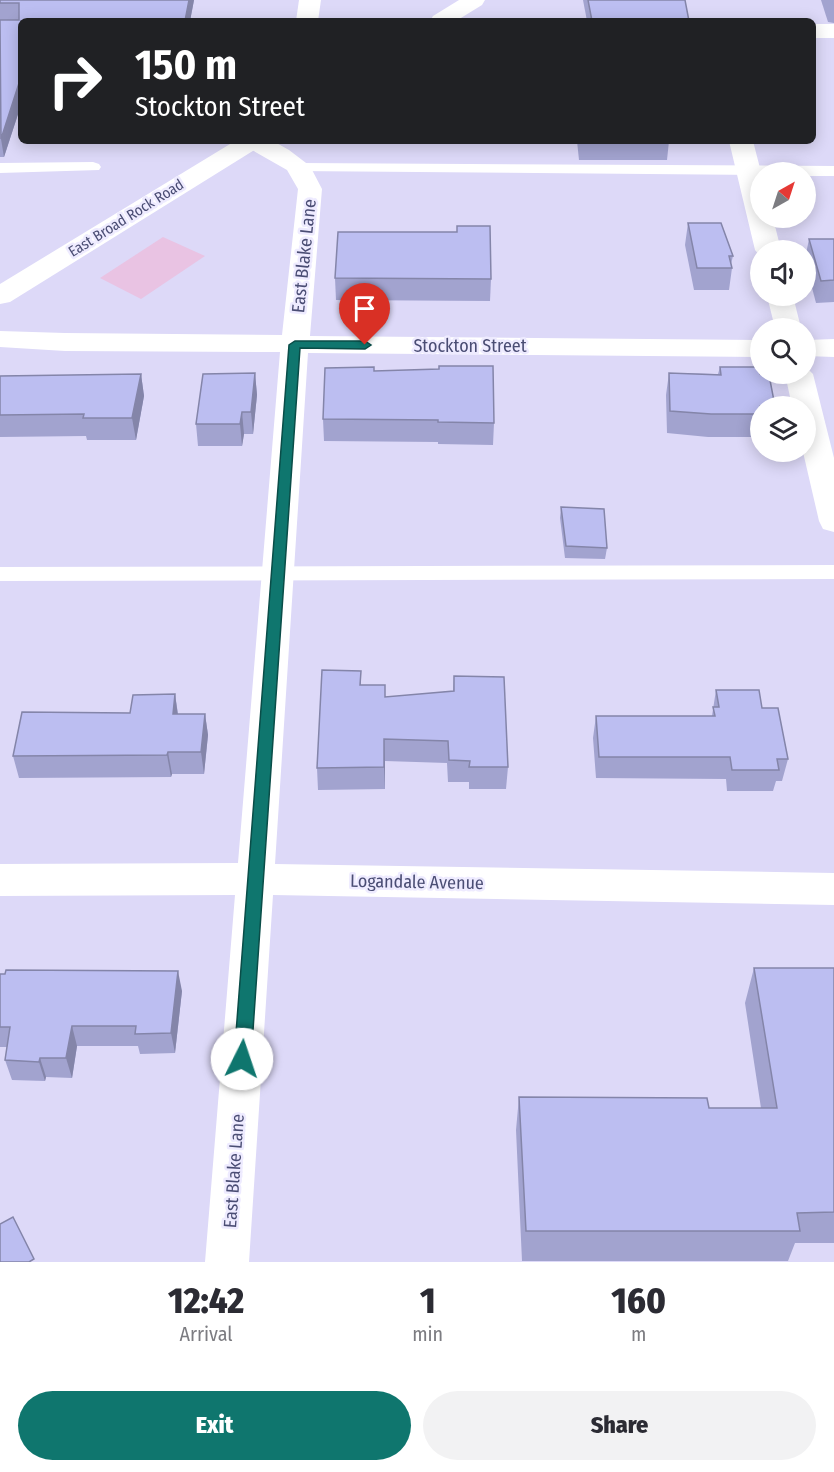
<!DOCTYPE html>
<html lang="en">
<head>
<meta charset="utf-8">
<style>
  body { margin:0; font-family:"Fira Sans Condensed",sans-serif; background:#f2f2f3; color:#2b2b33; height:100vh; display:flex; flex-direction:column; font-size:22px; white-space:nowrap }
  * { box-sizing:border-box; margin:0 }
  p { font-size:20px; color:#7c7c81 }
  .icon { flex:none; width:33px; height:33px; fill:none; stroke:currentColor; stroke-width:2; stroke-linecap:round; stroke-linejoin:round }
  .map { position:relative; height:1262px; overflow:hidden }
  .details { display:flex; flex-direction:column; background:#fff; flex:1 }
  .details>* { flex:none }
  .banner { position:absolute; left:18px; top:18px; width:798px; height:126px; border-radius:9px; box-shadow:0 3px 15px #0003; background:#202124; color:#fff; overflow:hidden }
  .needle { width:39px; rotate:39deg }
  .fabs { position:absolute; left:750px; top:162px; display:grid; gap:12px }
  .fabs a { display:grid; place-items:center; width:66px; height:66px; border-radius:50%; background:#fff; box-shadow:0 3px 15px #0003; font-size:30px }
  .pin { position:absolute; display:grid; place-items:center; width:51px; height:51px; color:#fff; margin:-62px -26px; border-radius:50% 50% 50% 0; rotate:-45deg; box-shadow:0 0 6px #0007 }
  .pin .icon { rotate:45deg }
  .me { position:absolute; width:66px; margin:-33px; rotate:4deg; stroke-linejoin:round; filter:drop-shadow(0 0 4px #0008) }
  .turn { display:flex; align-items:center; gap:21px; height:126px; padding:0 18px; font-size:27px }
  .turn .icon { width:78px; height:78px; stroke-width:2.5 }
  .turn b { display:block; font-size:42px; line-height:51px }
  .eta { display:flex; justify-content:space-evenly; align-items:center; height:102px; text-align:center }
  .eta b { font-size:36px; font-weight:800; line-height:42px }
  .button { display:flex; gap:12px; margin-top:auto; padding:12px 18px }
  .button a { flex:1; height:69px; border-radius:36px; background:#0f766e; color:#fff; font-size:24px; font-weight:800; line-height:69px; text-align:center }
  .button a+a { background:#f2f2f3; color:#2b2b33 }
  .map>svg:first-child { display:block }
  .residential { fill:#ddd9f8; fill-rule:evenodd }
  .green { fill:#e9c3e3 }
  .lines { fill:none; stroke-linecap:round; stroke-linejoin:round }
  .lane { fill:#fff; fill-rule:evenodd }
  .street { fill:#fff; fill-rule:evenodd }
  .secondary { fill:#fff; fill-rule:evenodd }
  .wall { fill:#a2a3cf }
  .shaded-wall { fill:#8485a9 }
  .building { fill:#bcbef1; stroke:#8485a9; stroke-width:1.5 }
  .route { fill:#0f766e; stroke:#0a4d48; stroke-width:1.5 }
  .labels { text-anchor:middle; dominant-baseline:central; stroke-width:5; stroke-linejoin:round; paint-order:stroke }
  .far-street-label { font-size:15px; fill:#4a4d74; stroke:#eeebff }
  .street-label { font-size:18px; fill:#4a4d74; stroke:#eeebff }
</style>
</head>
<body>
<div class="map">
<svg width="834" height="1262" viewBox="0 0 834 1262">
  <rect width="100%" height="100%" fill="#e9e4fc"/>
  <path class="residential" d="M 0,0 L 834,0 L 834,1262 L 0,1262 ZM 21,21 L 813,21 L 813,141 L 21,141 ZM 760,172 L 806,172 L 806,218 L 760,218 ZM 760,250 L 806,250 L 806,296 L 760,296 ZM 760,328 L 806,328 L 806,374 L 760,374 ZM 760,406 L 806,406 L 806,452 L 760,452 Z"/>
  <path class="green" d="M 163,237 L 205,256 L 141,299 L 100,278 Z"/>
  <g class="lines">
    <g class="lane">
      <path d="M 93,162 L 99,164 L 101,167 L 99,170 L 0,173 L 0,163 Z"/>
      <path d="M 300,163 L 834,166 L 834,176 L 806,176 L 806,172 L 760,172 L 760,175 L 294,171 L 292,168 Z"/>
      <path d="M 834,565 L 834,579 L 0,581 L 0,567 Z"/>
    </g>
    <g class="street">
      <path d="M 299,0 L 321,0 L 318,21 L 296,21 Z"/>
      <rect x="813" y="24" width="21" height="14"/>
      <path d="M 242,141 L 273,141 L 289,150 L 310,166 L 322,189 L 310,336 L 760,340 L 760,357 L 308,353 L 275,864 L 834,873 L 834,905 L 273,895 L 249,1262 L 205,1262 L 235,895 L 0,896 L 0,864 L 238,863 L 280,352 L 65,351 L 0,347 L 0,331 L 65,333 L 282,335 L 298,189 L 287,170 L 245,146 Z"/>
      <path d="M 729,141 L 753,141 L 761,172 L 760,218 L 773,218 L 781,250 L 760,250 L 760,256 L 755,250 Z"/>
      <path d="M 767,296 L 793,296 L 801,328 L 775,328 Z"/>
      <path d="M 834,339 L 834,357 L 806,356 L 806,340 Z"/>
      <path d="M 806,367 L 813,374 L 834,458 L 834,532 L 823,529 L 819,521 L 803,452 L 806,452 L 806,406 L 792,406 L 785,374 L 806,374 Z"/>
    </g>
    <g class="secondary">
      <path d="M 459,0 L 485,0 L 482,5 L 456,21 L 430,21 L 433,16 Z"/>
      <path d="M 235,141 L 264,141 L 261,146 L 10,302 L 0,304 L 0,284 Z"/>
    </g>
  </g>
  <g class="wall">
    <path d="M 0,0 L 194,0 L 190,21 L 21,21 L 21,105 L 4,157 L 0,157 Z"/>
    <path d="M 583,0 L 685,0 L 689,21 L 587,21 Z"/>
    <path d="M 821,0 L 834,0 L 834,23 L 828,22 Z"/>
    <path d="M 577,141 L 669,141 L 667,160 L 579,160 Z"/>
    <path d="M 688,223 L 733,256 L 731,264 L 732,268 L 729,290 L 694,290 L 685,245 Z"/>
    <path d="M 809,239 L 834,239 L 834,302 L 816,303 L 806,265 L 806,254 Z"/>
    <path d="M 335,278 L 491,279 L 490,301 L 336,300 Z"/>
    <path d="M 720,367 L 760,406 L 760,437 L 708,437 L 667,433 L 666,395 L 669,373 L 718,374 Z"/>
    <path d="M 374,371 L 494,423 L 493,445 L 438,444 L 438,442 L 324,441 L 323,419 Z"/>
    <path d="M 255,373 L 257,395 L 253,434 L 244,434 L 242,446 L 198,446 L 196,424 Z"/>
    <path d="M 141,374 L 144,396 L 136,440 L 87,440 L 86,436 L 0,437 L 0,376 Z"/>
    <path d="M 561,507 L 607,548 L 605,559 L 565,558 L 560,518 Z"/>
    <path d="M 361,671 L 361,685 L 386,697 L 453,691 L 454,676 L 508,767 L 506,789 L 469,789 L 469,782 L 448,782 L 447,763 L 385,761 L 385,789 L 318,790 L 317,768 Z"/>
    <path d="M 716,690 L 762,708 L 788,759 L 782,781 L 776,781 L 773,791 L 727,791 L 726,779 L 596,778 L 593,738 L 596,716 L 712,716 Z"/>
    <path d="M 175,694 L 178,714 L 205,714 L 208,735 L 204,774 L 172,774 L 171,777 L 19,778 L 13,756 L 130,713 Z"/>
    <path d="M 754,968 L 834,968 L 834,1243 L 795,1243 L 788,1261 L 522,1261 L 516,1130 L 519,1097 L 709,1108 L 761,1108 L 745,1003 Z"/>
    <path d="M 0,974 L 182,991 L 175,1053 L 140,1054 L 138,1046 L 77,1046 L 72,1078 L 46,1077 L 45,1081 L 12,1080 L 5,1060 L 7,1047 L 0,1047 Z"/>
  </g>
  <g class="shaded-wall">
    <path d="M 189,0 L 194,0 L 190,21 L 185,21 Z"/>
    <path d="M 21,77 L 21,105 L 4,157 L 1,139 Z"/>
    <path d="M 255,373 L 257,395 L 253,434 L 251,412 Z"/>
    <path d="M 141,374 L 144,396 L 136,440 L 132,418 Z"/>
    <path d="M 242,412 L 244,434 L 242,446 L 240,424 Z"/>
    <path d="M 175,694 L 178,716 L 173,714 Z"/>
    <path d="M 205,714 L 208,735 L 204,774 L 201,752 Z"/>
    <path d="M 384,739 L 385,761 L 385,789 L 384,767 Z"/>
    <path d="M 168,752 L 172,774 L 171,777 L 167,755 Z"/>
    <path d="M 178,971 L 182,991 L 175,1053 L 171,1033 Z"/>
    <path d="M 72,1026 L 77,1046 L 72,1078 L 66,1058 Z"/>
    <path d="M 40,1058 L 46,1077 L 45,1081 L 39,1062 Z"/>
  </g>
  <g class="building">
    <path d="M 0,0 L 189,0 L 185,21 L 21,21 L 21,77 L 1,139 L 0,20 L 19,20 L 19,3 L 0,3 Z"/>
    <path d="M 588,0 L 685,0 L 689,21 L 592,21 Z"/>
    <path d="M 688,223 L 721,223 L 733,256 L 729,256 L 732,268 L 697,268 Z"/>
    <path d="M 457,226 L 490,226 L 491,279 L 335,278 L 338,232 L 457,232 Z"/>
    <path d="M 809,239 L 834,239 L 834,280 L 821,281 Z"/>
    <path d="M 439,366 L 493,366 L 494,423 L 438,422 L 438,420 L 323,419 L 325,368 L 374,367 L 374,371 L 439,369 Z"/>
    <path d="M 720,367 L 760,367 L 760,374 L 769,375 L 775,406 L 760,406 L 760,414 L 711,414 L 670,411 L 669,373 L 721,375 Z"/>
    <path d="M 255,373 L 251,412 L 242,412 L 240,424 L 196,424 L 203,374 Z"/>
    <path d="M 141,374 L 132,418 L 83,418 L 84,414 L 0,415 L 0,376 Z"/>
    <path d="M 561,507 L 604,509 L 607,548 L 566,546 Z"/>
    <path d="M 322,670 L 361,671 L 360,685 L 385,685 L 385,697 L 454,691 L 454,676 L 504,677 L 508,767 L 469,767 L 470,761 L 449,760 L 448,741 L 384,739 L 384,767 L 317,768 Z"/>
    <path d="M 716,690 L 759,690 L 762,708 L 778,708 L 788,759 L 777,759 L 779,770 L 732,770 L 730,757 L 599,757 L 596,716 L 715,716 L 713,707 L 719,707 Z"/>
    <path d="M 175,694 L 173,714 L 205,714 L 201,752 L 168,752 L 167,755 L 13,756 L 22,712 L 130,713 L 133,695 Z"/>
    <path d="M 754,968 L 834,968 L 834,1212 L 797,1213 L 800,1231 L 526,1231 L 519,1097 L 707,1098 L 709,1108 L 777,1108 Z"/>
    <path d="M 6,970 L 178,971 L 171,1033 L 135,1034 L 136,1026 L 72,1026 L 66,1058 L 40,1058 L 39,1062 L 5,1060 L 10,1027 L 0,1027 L 0,974 L 5,974 Z"/>
    <path d="M 13,1217 L 34,1259 L 29,1262 L 0,1262 L 0,1224 Z"/>
  </g>
  <path class="route" d="M 295,341 L 365,341 L 371,345 L 365,349 L 300,348 L 251,1059 L 248,1064 L 242,1067 L 236,1064 L 234,1059 L 289,345 Z"/>
  <g class="labels">
    <g class="far-street-label">
      <text transform="translate(126 218) rotate(-32)">East Broad Rock Road</text>
    </g>
    <g class="street-label">
      <text transform="translate(304 256) rotate(-84)">East Blake Lane</text>
      <text x="470" y="346">Stockton Street</text>
      <text transform="translate(417 882) rotate(1)">Logandale Avenue</text>
      <text transform="translate(234 1171) rotate(-86)">East Blake Lane</text>
    </g>
  </g>
</svg>
<div class="fabs">
<a><svg class="needle" viewBox="-14 -14 28 28"><path d="M0-13l5 13h-10z" fill="#e53935"/><path d="M0 13l5-13h-10z" fill="#7c7c81"/></svg></a>
<a><svg class="icon" aria-label="sound" viewBox="0 0 24 24"><path d="M4 9h4l5-4v14l-5-4H4zM17 9q2 3 0 6"/></svg></a>
<a><svg class="icon" aria-label="search" viewBox="0 0 24 24"><circle cx="10" cy="10" r="6"/><path d="M15 15l6 6"/></svg></a>
<a><svg class="icon" aria-label="layers" viewBox="0 0 24 24"><path d="M12 4l9 5-9 5-9-5zM3 14l9 5 9-5"/></svg></a>
</div>
<div class="pin" style="left:365px;top:345px;background:#d93025"><svg class="icon" aria-label="arrive" viewBox="0 0 24 24"><path d="M6 21V4h12l-3 4 3 4H6"/></svg></div>
<svg class="me" style="left:242px;top:1059px" viewBox="-20 -20 40 40"><circle r="19" fill="#fff"/><path d="M0-13L10 11 0 6-10 11z" fill="#0f766e"/></svg>
<div class="banner">
<div class="turn"><svg class="icon" aria-label="right" viewBox="0 0 24 24"><path d="M7 20v-9h11M14 6l5 5-5 5"/></svg><div><b>150 m</b>Stockton Street</div></div>
</div>
</div>
<section class="details">
<div class="eta">
<div><b>12:42</b><p>Arrival</p></div>
<div><b>1</b><p>min</p></div>
<div><b>160</b><p>m</p></div>
</div>
<div class="button"><a>Exit</a><a>Share</a></div>
</section>
</body>
</html>
